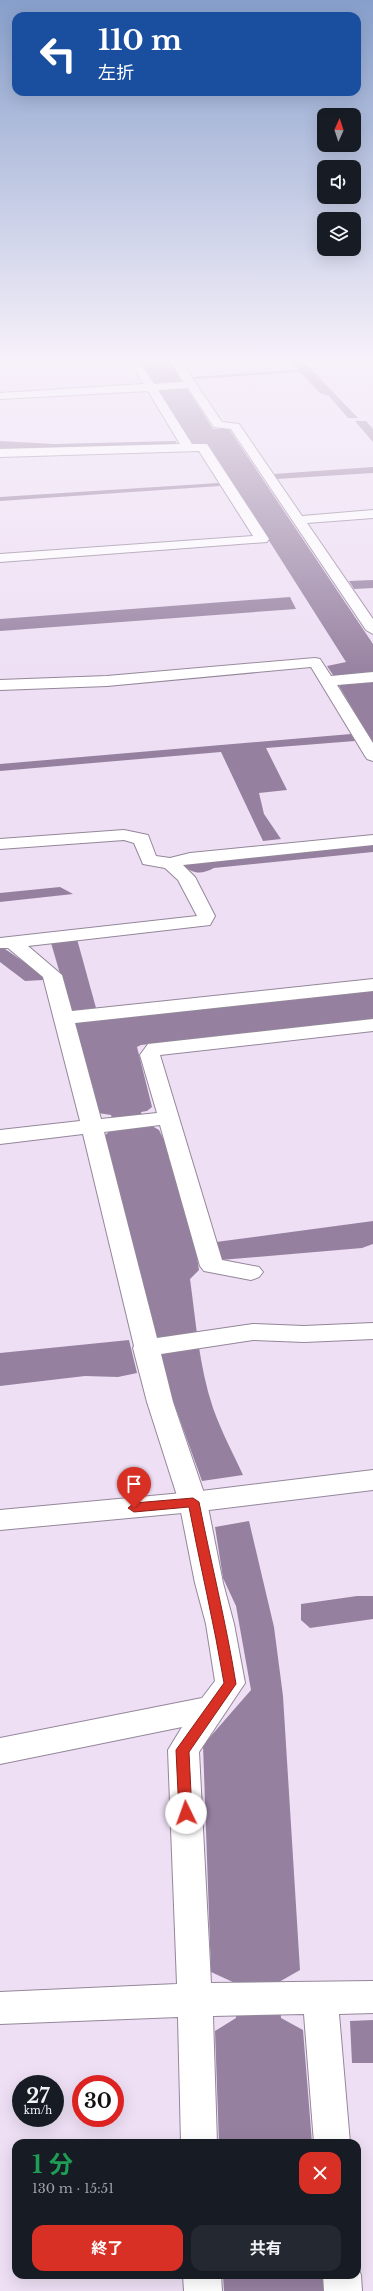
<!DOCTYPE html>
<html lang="ja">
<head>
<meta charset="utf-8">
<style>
  body { margin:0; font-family:"Libre Baskerville","Noto Sans JP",serif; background:#242831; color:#f1f3f6; height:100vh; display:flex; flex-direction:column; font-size:15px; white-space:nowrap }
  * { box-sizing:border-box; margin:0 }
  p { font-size:13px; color:#9ea1a6 }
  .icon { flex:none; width:22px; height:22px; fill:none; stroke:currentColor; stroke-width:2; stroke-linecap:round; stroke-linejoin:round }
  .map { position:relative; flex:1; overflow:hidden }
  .side { position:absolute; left:12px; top:2139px; width:349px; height:140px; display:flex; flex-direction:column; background:#171b24; border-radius:12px; box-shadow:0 4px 16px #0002 }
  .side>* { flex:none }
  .banner { position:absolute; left:12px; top:12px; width:349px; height:84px; border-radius:12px; box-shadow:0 4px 16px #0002; background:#1a4fa0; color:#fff; overflow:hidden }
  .needle { width:26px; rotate:3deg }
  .tools { position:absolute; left:317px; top:108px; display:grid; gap:8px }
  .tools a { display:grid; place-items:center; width:44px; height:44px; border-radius:8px; background:#171b24; box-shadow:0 4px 16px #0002; font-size:20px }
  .speed { position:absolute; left:12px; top:2075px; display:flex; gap:8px; font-size:20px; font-weight:700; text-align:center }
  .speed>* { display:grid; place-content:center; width:52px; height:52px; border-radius:50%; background:#171b24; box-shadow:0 4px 16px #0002; line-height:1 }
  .speed small { font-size:10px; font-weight:400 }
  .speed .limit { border:6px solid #d22; background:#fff; color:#111 }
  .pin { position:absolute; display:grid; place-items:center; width:34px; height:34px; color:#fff; margin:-41px -17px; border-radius:50% 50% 50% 0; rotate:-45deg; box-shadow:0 0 4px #0007 }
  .pin .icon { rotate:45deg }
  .me { position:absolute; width:44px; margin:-22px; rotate:357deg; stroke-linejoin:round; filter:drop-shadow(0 0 3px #0008) }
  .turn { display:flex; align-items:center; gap:14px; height:84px; padding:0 20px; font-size:18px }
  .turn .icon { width:52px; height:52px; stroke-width:2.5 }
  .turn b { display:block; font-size:28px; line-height:34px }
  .round { display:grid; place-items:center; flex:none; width:42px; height:42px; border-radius:12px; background:#242831 }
  .head { display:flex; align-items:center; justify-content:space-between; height:68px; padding:0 20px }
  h1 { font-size:24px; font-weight:700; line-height:30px; color:#1e9e55 }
  .action { display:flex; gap:8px; margin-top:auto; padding:8px 20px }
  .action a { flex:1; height:46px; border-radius:12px; background:#d93025; color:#fff; font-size:16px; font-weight:700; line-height:46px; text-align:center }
  .action a+a { background:#242831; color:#f1f3f6 }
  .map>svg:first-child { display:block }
  .water { fill:#9680a0 }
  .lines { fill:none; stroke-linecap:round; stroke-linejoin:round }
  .minor-casing { stroke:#94879a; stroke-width:2 }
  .highway-casing { stroke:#94879a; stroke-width:2 }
  .minor { fill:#fff; fill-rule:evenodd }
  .highway { fill:#fff; fill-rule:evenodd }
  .route { fill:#d93025; stroke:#8d1f18 }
</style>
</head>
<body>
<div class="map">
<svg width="373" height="2291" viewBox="0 0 373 2291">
  <rect width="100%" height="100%" fill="#eedff4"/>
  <g class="water">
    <path d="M 137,357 L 167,357 L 213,429 L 229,429 L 373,644 L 373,743 L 339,686 L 341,685 L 337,676 L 333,675 L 327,666 L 346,662 L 207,443 L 191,443 Z"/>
    <path d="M 325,357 L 373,357 L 304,362 L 358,418 L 348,418 L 329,396 L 320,393 L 300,372 L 193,379 L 192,377 L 298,370 L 290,359 Z"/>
    <path d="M 355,421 L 366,421 L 373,429 L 373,442 Z"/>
    <path d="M 0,441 L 54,444 L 176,441 L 177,445 L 0,451 Z"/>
    <path d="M 373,467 L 373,473 L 277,479 L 273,474 Z"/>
    <path d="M 218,483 L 220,486 L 0,501 L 0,497 Z"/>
    <path d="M 373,580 L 373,588 L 354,589 L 349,581 Z"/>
    <path d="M 290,597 L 296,609 L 0,631 L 0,619 Z"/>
    <path d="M 351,734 L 355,741 L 266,748 L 287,790 L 259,793 L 264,814 L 281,839 L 263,841 L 221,752 L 0,771 L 0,764 Z"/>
    <path d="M 373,843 L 373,852 L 214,868 C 202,874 194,875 183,865 L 199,861 Z"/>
    <path d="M 60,887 L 73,894 L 0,902 L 0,893 Z"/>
    <path d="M 77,939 L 96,1008 L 71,1011 L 51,943 Z"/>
    <path d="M 0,949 L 5,949 L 43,975 L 43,980 L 25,981 L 0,962 Z"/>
    <path d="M 373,988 L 373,1020 L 141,1045 L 137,1047 L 152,1107 L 147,1111 L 141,1112 L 146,1127 L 152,1126 L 159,1130 L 166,1144 L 197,1257 L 199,1270 L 190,1279 C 196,1322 199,1366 213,1408 C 221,1431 233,1453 243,1475 L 202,1481 L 171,1395 L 106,1150 L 104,1136 L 110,1131 L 116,1130 L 111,1115 L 98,1113 L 74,1026 L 77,1021 Z"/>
    <path d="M 373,1221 L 373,1244 L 362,1248 L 221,1260 L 216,1242 Z"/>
    <path d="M 129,1340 L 137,1373 L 118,1377 L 85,1376 L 0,1386 L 0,1353 Z"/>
    <path d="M 249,1521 L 274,1627 L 283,1696 L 300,1970 L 279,1982 L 281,2018 L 303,2030 L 312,2143 L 219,2143 L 215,2031 L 236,2018 L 235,1983 L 211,1972 L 203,1745 L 251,1690 L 236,1606 L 223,1578 L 215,1527 Z"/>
    <path d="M 357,1596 L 373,1596 L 373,1619 L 310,1628 L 301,1620 L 301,1604 Z"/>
    <path d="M 373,2020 L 373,2063 L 352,2063 L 350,2021 Z"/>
    <path d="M 223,2275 L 323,2275 L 324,2291 L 224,2291 Z"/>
  </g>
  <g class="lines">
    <defs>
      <g id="minor">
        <path d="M 127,357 L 137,357 L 154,384 L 184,382 L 167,357 L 178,357 L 222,422 L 239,424 L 302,516 L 373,510 L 373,518 L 307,523 L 373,619 L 373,634 L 366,630 L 231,429 L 214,427 L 188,388 L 158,390 L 192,444 L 207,444 L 269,539 L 267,542 L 0,562 L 0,554 L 253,536 L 199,451 L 0,457 L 0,449 L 180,444 L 148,391 L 0,399 L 0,393 L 144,384 Z"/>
        <path d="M 315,658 L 320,659 L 331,676 L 373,672 L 373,682 L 337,685 L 373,743 L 373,761 L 367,759 L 365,756 L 311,667 L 107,686 L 0,690 L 0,680 L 107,676 Z"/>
        <path d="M 124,830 L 148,835 L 156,856 L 170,858 L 190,853 L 373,835 L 373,845 L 183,865 L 195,877 L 215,916 L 210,925 L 28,946 L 62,975 L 72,1011 L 373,979 L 373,991 L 75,1023 L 101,1119 L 157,1113 L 140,1055 L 148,1044 L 373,1019 L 373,1031 L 160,1055 L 222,1260 L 259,1267 L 263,1272 L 259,1277 L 251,1280 L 204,1271 L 200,1266 L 160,1125 L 104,1132 L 157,1338 L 253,1324 L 304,1326 L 373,1323 L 373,1339 L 304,1342 L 253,1340 L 161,1354 L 173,1402 L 207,1502 L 223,1583 L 234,1624 L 245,1683 L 199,1752 L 211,1983 L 373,1981 L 373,2013 L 339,2014 L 350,2143 L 314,2143 L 304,2014 L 213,2016 L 217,2143 L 181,2143 L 178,2017 L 0,2024 L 0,1992 L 177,1984 L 168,1750 L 182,1727 L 0,1764 L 0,1738 L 202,1698 L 215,1681 L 206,1624 L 195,1583 L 179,1502 L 147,1402 L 133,1348 L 134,1346 L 83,1134 L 0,1144 L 0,1130 L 80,1121 L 43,977 L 8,948 L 0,948 L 0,938 L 197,916 L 178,880 L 165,868 L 143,864 L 134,843 L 124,840 L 0,849 L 0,839 Z"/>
        <path d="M 357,2265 L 361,2275 L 362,2291 L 324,2291 L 323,2275 L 357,2275 Z"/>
        <path d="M 183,2275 L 221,2275 L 222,2291 L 184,2291 Z"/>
      </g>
      <path id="highway" d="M 373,1470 L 373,1490 L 193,1512 L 0,1530 L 0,1510 L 193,1492 Z"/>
    </defs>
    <use href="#minor" class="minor-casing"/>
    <use href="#highway" class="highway-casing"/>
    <use href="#minor" class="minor"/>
    <use href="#highway" class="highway"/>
  </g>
  <linearGradient id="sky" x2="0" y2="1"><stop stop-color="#879fcb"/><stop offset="0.53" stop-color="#f7f1fa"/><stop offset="1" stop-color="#f7f1fa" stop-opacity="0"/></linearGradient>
  <rect width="373" height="678" fill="url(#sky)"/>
  <path class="route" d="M 193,1498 L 199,1502 C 211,1563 226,1622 236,1684 L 189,1752 L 192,1813 L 190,1817 L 186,1818 L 181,1817 L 179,1813 L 176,1750 L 224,1683 C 214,1623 200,1565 189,1507 L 134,1512 L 128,1508 L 134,1503 Z"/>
</svg>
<div class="tools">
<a><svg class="needle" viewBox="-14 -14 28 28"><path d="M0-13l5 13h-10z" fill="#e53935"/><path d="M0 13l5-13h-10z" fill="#9ea1a6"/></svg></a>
<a><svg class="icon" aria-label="sound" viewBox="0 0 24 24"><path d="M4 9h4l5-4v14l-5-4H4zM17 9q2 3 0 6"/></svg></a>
<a><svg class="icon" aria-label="layers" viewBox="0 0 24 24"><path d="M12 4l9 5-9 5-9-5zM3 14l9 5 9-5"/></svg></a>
</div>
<div class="speed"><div>27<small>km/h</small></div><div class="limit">30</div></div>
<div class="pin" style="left:134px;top:1508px;background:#d93025"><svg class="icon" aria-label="arrive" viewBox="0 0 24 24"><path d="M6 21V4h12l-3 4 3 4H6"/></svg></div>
<svg class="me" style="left:186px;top:1813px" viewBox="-20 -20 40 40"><circle r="19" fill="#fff"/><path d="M0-13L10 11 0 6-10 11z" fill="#d93025"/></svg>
<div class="banner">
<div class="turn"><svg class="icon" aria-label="left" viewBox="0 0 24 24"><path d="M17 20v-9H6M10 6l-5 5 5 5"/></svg><div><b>110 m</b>左折</div></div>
</div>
<section class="side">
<div class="head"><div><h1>1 分</h1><p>130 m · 15:51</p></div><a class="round" style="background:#d93025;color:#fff"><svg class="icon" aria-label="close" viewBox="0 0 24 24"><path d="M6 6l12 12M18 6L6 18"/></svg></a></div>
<div class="action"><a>終了</a><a>共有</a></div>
</section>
</div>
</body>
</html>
